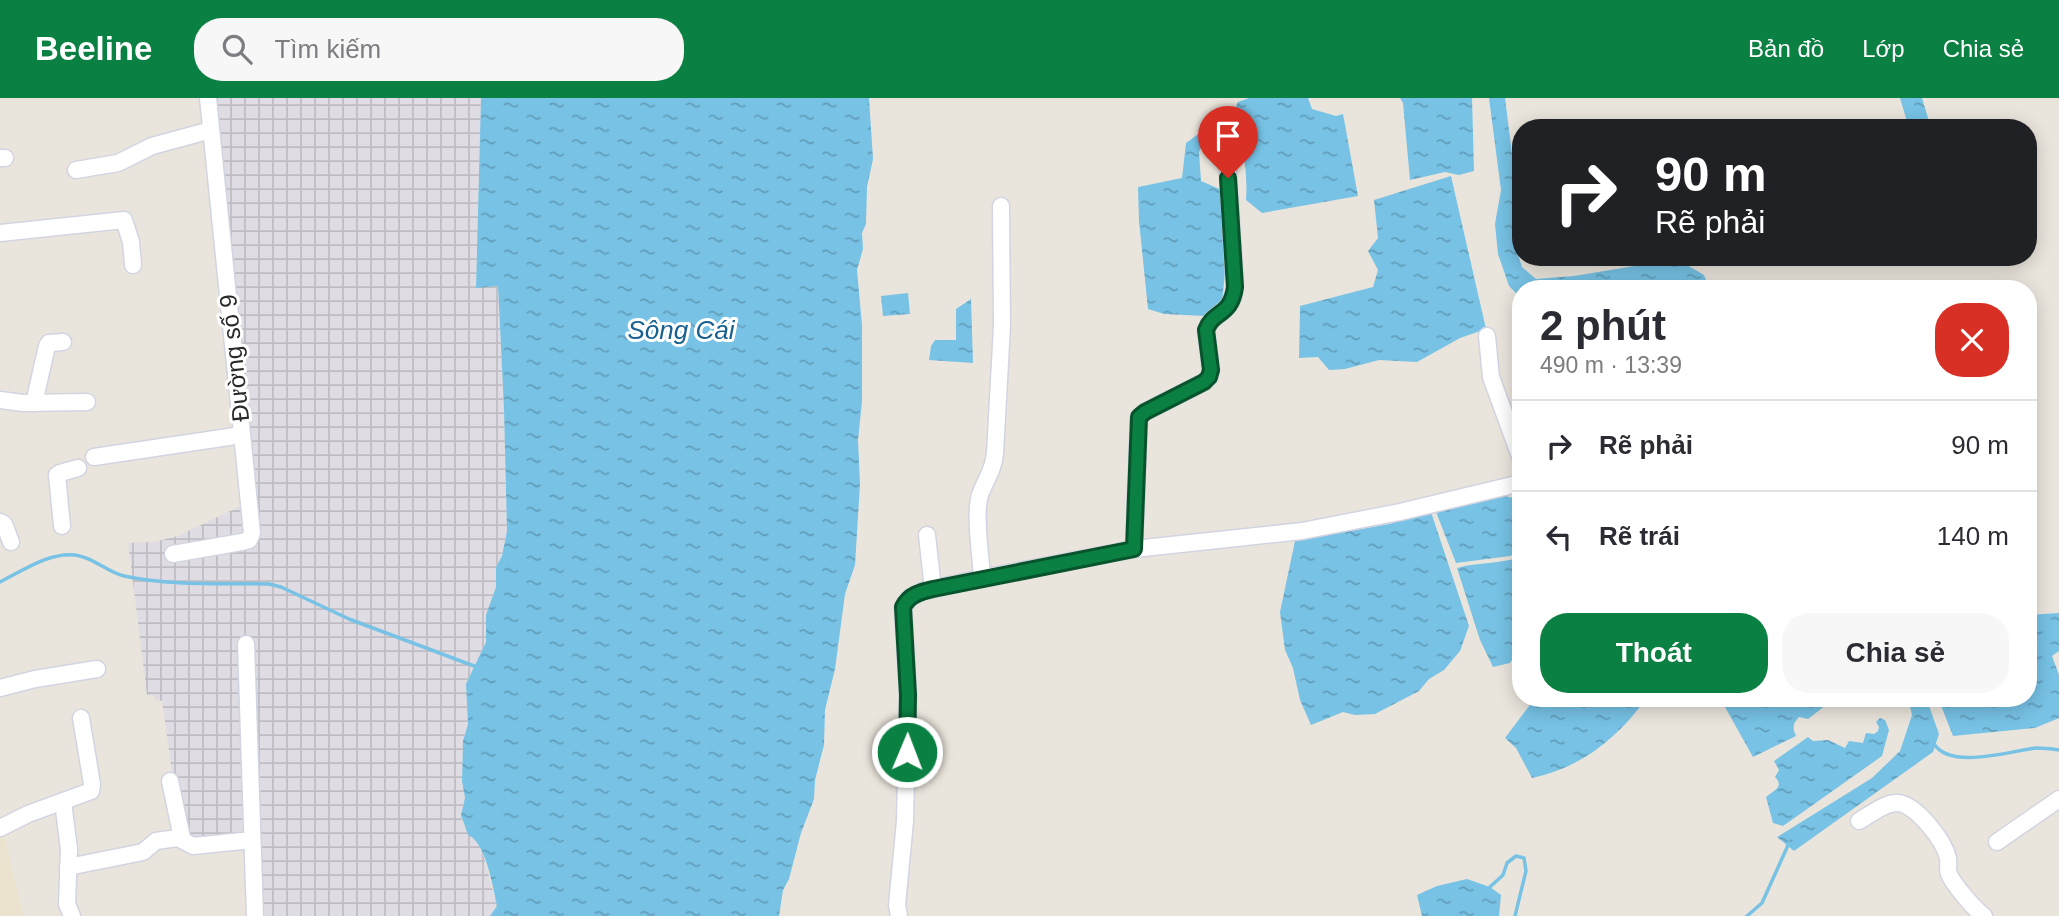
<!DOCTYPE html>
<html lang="vi">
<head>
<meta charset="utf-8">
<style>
  body { margin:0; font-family:Helvetica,sans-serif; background:#f7f7f7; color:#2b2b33; height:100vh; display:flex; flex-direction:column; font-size:26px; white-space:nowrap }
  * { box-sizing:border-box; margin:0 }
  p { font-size:23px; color:#7c7c81 }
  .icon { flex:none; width:38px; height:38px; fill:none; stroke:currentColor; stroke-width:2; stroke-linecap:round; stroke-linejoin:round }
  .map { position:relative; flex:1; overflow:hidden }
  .drawer { position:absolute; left:1512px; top:182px; width:525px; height:427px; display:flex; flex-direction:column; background:#fff; border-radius:28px; box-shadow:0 4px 18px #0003 }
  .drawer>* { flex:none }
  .guide { position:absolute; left:1512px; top:21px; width:525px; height:147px; border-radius:28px; box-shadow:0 4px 18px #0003; background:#202124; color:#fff; overflow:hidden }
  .pin { position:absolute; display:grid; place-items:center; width:60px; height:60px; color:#fff; margin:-72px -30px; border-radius:50% 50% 50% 0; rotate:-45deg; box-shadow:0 0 7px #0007 }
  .pin .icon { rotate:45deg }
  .me { position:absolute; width:77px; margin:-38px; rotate:1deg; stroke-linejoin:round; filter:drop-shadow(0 0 5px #0008) }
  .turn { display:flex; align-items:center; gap:24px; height:147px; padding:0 28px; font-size:32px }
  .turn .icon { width:91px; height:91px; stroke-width:2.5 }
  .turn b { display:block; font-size:49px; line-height:60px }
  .round { display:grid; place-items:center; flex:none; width:74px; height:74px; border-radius:28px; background:#f7f7f7 }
  .head { display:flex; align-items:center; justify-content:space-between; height:119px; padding:0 28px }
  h1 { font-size:42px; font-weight:700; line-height:52px }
  .primary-button { display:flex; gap:14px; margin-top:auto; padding:14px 28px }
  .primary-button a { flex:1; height:80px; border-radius:28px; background:#0b8043; color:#fff; font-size:28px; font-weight:700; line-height:80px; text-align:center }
  .primary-button a+a { background:#f7f7f7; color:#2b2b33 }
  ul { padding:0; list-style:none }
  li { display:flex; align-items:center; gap:21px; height:91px; padding:0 28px; border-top:2px solid #e1e1e2 }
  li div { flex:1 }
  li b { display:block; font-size:26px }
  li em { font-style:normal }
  header { display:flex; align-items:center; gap:42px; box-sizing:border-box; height:98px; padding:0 35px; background:#0b8043; color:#fff }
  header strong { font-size:33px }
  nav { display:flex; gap:38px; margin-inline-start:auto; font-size:24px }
  .search { width:490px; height:63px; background:#f7f7f7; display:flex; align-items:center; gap:18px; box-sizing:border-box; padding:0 24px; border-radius:28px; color:#7c7c81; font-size:26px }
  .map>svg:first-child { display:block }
  .industrial { fill:url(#industrial-grid) }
  .education { fill:#ebe3cd }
  .water { fill:url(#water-ripples) }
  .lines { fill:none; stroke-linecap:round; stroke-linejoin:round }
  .stream { stroke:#77c2e5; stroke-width:3.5 }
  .minor-casing { stroke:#d2d4e1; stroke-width:19 }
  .minor { stroke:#fff; stroke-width:16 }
  .route-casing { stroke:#07532c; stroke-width:18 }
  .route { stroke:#0b8043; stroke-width:12 }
  .labels { text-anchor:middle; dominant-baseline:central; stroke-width:6; stroke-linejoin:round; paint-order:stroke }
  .street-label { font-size:24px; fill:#292929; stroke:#fff }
  .water-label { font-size:26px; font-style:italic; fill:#17608f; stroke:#fff }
</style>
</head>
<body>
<header>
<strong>Beeline</strong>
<div class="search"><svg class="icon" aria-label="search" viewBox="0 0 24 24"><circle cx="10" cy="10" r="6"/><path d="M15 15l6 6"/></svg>Tìm kiếm</div>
<nav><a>Bản đồ</a><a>Lớp</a><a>Chia sẻ</a></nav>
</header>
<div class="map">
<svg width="2059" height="818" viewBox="0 0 2059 818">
  <defs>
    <pattern id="industrial-grid" width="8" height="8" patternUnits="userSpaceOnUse" patternTransform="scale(1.75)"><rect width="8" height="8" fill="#dfdce3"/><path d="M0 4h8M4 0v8" fill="none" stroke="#bfbdc3"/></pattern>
    <pattern id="water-ripples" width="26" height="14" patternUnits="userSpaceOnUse" patternTransform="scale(1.75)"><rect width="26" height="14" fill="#77c2e5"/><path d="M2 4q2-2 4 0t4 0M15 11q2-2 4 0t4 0" fill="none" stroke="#629eba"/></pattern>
  </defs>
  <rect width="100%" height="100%" fill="#eae5dc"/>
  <path class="industrial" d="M 212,0 L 481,0 L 476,189 L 498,188 L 504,311 L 507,433 L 502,458 L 496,469 L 496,489 L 486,517 L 486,544 L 466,586 L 468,626 L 463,643 L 462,683 L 465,700 L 461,717 L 464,728 L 481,748 L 497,808 L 490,818 L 259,818 L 256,738 L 194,744 L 189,739 L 173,681 L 162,603 L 155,602 L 154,598 L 147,597 L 128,445 L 153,444 L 178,438 L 251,403 Z"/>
  <path class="education" d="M 3,733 L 23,818 L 0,818 L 0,734 Z"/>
  <g class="water">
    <path d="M 481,0 L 869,0 L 873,61 L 867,89 L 866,126 L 862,135 L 863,151 L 857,172 L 862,227 L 862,303 L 858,342 L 860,386 L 855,467 L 845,496 L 835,571 L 825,612 L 824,647 L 815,682 L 814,701 L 801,735 L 789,781 L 783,792 L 779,818 L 490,818 L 497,808 C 493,790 486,744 468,737 L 461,717 L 465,700 L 462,683 L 463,643 L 468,626 L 466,586 L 486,544 L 486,517 L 496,489 L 496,469 L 502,458 L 507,433 L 504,311 L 498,188 L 476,190 Z"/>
    <path d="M 1249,0 L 1308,0 L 1312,11 L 1336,18 L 1343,16 L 1358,98 L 1262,115 L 1246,102 C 1248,72 1243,45 1231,18 L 1238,4 Z"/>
    <path d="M 1400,0 L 1472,0 L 1474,73 L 1459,77 L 1445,74 L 1410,82 L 1403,5 Z"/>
    <path d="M 1489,0 L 1505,0 L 1517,96 L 1512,129 L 1515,147 L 1522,169 L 1536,181 L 1574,178 L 1677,161 L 1704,177 L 1710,191 L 1682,191 L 1666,184 L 1628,186 L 1608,191 L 1521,191 L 1521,200 L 1509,188 L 1498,156 L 1495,126 L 1501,92 Z"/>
    <path d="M 1900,0 L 1922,0 L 1931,30 L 1909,30 Z"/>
    <path d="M 1201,34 L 1206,38 L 1199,54 L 1201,83 L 1224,93 L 1226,165 L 1222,204 L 1205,218 L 1164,216 L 1148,211 L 1139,123 L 1138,89 L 1182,80 L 1186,45 Z"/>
    <path d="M 1451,78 L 1486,231 L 1460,240 L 1417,264 L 1379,262 L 1345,271 L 1329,272 L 1318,259 L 1299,260 L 1300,208 L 1373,189 L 1378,172 L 1368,153 L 1378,140 L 1374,102 Z"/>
    <path d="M 908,195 L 910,216 L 883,218 L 881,198 Z"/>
    <path d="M 971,201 L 973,265 L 929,262 L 931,248 L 935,242 L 956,242 L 956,211 Z"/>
    <path d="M 1505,398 L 1517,401 L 1521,399 L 1521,454 L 1510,458 L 1456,465 L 1436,414 Z"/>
    <path d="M 1431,414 L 1469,528 L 1460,553 L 1444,572 L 1429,581 L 1419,593 L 1375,616 L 1355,617 L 1343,614 L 1311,627 L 1300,602 L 1293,570 L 1285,552 L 1280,514 L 1295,443 L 1389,426 Z"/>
    <path d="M 1521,459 L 1521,558 L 1515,557 L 1510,565 L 1493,569 L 1480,542 L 1457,470 C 1478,464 1500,466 1521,459 Z"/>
    <path d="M 2059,515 L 2059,553 L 2052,558 L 2059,577 L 2059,620 L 2035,630 L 1953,638 L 1938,600 L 2028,600 L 2028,517 Z"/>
    <path d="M 1535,600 L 1647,600 C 1617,640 1583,669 1532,680 L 1516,650 L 1505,640 Z"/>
    <path d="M 1734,600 L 1835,600 L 1808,621 L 1799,619 C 1793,625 1792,630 1796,638 L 1753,659 L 1725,609 L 1725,603 Z"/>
    <path d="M 1908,600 L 1925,600 L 1928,605 L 1939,636 L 1933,654 L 1794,753 L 1777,739 L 1872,680 L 1900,653 L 1912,617 Z"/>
    <path d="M 1880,620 L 1885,622 L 1889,632 L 1882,658 L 1783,728 L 1773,725 L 1766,699 C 1773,693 1785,689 1775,679 L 1779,672 L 1774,663 L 1808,639 L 1813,643 L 1828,642 L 1845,650 L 1849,643 L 1863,645 L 1866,635 L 1874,636 L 1878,633 L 1879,629 L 1876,624 Z"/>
    <path d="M 1467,781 L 1490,789 L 1501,797 L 1499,818 L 1422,818 L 1417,797 L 1437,788 Z"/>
  </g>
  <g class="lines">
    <g class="stream">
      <path d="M 0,484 C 22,473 49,454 75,457 C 93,459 107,474 124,478 C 171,488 221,485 269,486 L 281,489 L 349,521 L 474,568"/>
      <path d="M 1934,646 C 1951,672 2010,653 2036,650 C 2044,650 2052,651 2059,652"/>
      <path d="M 1490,789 L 1503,777 L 1507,765 L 1516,758 L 1524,760 L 1526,773 L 1515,818"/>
      <path d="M 1747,818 L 1762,805 L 1789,745"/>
    </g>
    <defs>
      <g id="minor">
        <path d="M 0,60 L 5,60"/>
        <path d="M 76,72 L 118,65 L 152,48 L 211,32"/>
        <path d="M 0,135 L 124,122 L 131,144 L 133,167"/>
        <path d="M 1487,238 L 1491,279 L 1521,361"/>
        <path d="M 0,302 L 23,305 L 87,304"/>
        <path d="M 34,305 L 47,248 L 49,245 L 63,244"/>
        <path d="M 94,359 L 242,337"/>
        <path d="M 0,424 L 4,426 L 11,444"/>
        <path d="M 62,428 L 57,377 L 60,375 L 78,370"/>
        <path d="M 927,437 L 933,491"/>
        <path d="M 1134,451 L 1139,319 L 1145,314 L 1204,284 L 1209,279 L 1211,272 L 1206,232 C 1213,212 1231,219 1235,189 L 1225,25"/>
        <path d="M 173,456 L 242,444 L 249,442 L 252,435 L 208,0"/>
        <path d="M 982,480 C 981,459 974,416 980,397 C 985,382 994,372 995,355 L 1002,228 L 1001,108"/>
        <path d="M 246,546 L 255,818"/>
        <path d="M 0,590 L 35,581 L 97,571"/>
        <path d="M 170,683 L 182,740"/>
        <path d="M 63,704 L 69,751 L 67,806 L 72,818"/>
        <path d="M 1859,723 C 1870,717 1885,704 1898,705 C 1917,707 1944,743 1948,760 C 1949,765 1947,772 1949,776 C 1953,786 1975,812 1984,818"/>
        <path d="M 0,730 L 28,716 L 91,693 L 92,686 L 81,620"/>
        <path d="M 1997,744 L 2059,701"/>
        <path d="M 68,769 L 143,754 L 156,743 L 178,740 L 193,748 L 252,742"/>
        <path d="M 899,818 L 897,807 L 905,723 L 908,597 L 903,509 L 911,499 L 923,493 L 982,480 L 1134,451 L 1302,433 L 1400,414 L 1521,385"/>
      </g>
    </defs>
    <use href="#minor" class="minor-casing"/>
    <use href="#minor" class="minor"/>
  </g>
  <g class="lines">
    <defs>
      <path id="route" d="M 907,654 L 908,597 L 903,509 C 909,497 920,494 933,491 L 1134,451 L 1139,319 L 1145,314 L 1204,284 L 1209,279 L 1211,272 L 1206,232 C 1213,212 1231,219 1235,189 L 1228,80"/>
    </defs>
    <use href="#route" class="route-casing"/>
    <use href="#route" class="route"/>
  </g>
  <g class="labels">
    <g class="street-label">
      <text transform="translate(234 260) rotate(-96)">Đường số 9</text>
    </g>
    <g class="water-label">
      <text x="681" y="232">Sông Cái</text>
    </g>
  </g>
</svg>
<div class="pin" style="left:1228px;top:80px;background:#d93025"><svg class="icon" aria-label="arrive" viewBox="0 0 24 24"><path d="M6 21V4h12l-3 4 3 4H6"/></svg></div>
<svg class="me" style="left:907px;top:654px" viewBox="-20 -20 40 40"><circle r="17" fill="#0b8043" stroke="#fff" stroke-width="3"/><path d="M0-11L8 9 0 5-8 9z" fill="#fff"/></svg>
<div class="guide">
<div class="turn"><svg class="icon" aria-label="right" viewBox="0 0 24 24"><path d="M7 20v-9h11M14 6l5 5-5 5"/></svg><div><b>90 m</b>Rẽ phải</div></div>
</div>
<section class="drawer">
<div class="head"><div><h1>2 phút</h1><p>490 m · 13:39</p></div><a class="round" style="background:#d93025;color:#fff"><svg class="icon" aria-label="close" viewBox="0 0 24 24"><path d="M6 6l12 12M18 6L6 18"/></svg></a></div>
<ul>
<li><svg class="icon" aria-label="right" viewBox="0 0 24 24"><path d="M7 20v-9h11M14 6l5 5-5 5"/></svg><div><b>Rẽ phải</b></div><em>90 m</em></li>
<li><svg class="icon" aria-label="left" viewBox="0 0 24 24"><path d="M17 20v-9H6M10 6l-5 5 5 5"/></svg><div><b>Rẽ trái</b></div><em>140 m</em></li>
</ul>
<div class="primary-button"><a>Thoát</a><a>Chia sẻ</a></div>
</section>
</div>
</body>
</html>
